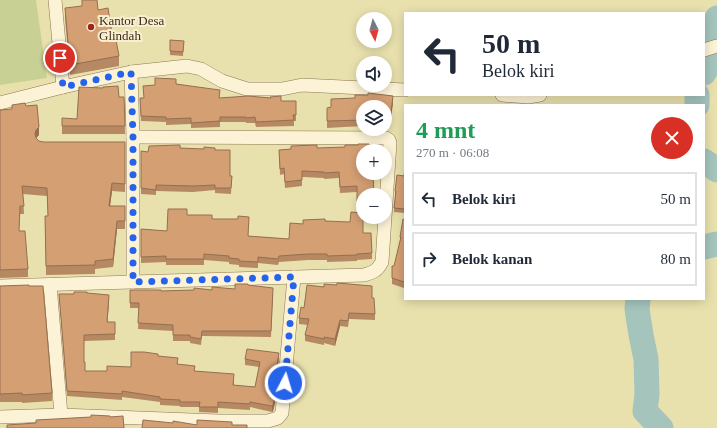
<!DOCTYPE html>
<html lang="id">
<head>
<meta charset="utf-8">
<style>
  body { margin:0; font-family:Georgia,serif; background:#f6f6f7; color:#1f2937; height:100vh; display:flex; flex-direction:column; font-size:15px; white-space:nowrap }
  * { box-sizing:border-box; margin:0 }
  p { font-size:13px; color:#747a83 }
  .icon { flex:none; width:22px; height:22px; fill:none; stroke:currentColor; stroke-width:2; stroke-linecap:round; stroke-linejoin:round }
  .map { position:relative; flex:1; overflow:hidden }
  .side { position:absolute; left:404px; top:104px; width:301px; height:196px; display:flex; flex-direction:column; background:#fff; border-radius:0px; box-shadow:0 2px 10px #0003 }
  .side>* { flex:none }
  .hud { position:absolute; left:404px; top:12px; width:301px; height:84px; border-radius:0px; box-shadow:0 2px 10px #0003; background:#fff; color:#1f2937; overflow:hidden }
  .needle { width:26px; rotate:174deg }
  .fabs { position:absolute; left:356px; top:12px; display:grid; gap:8px }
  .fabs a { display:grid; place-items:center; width:36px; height:36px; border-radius:50%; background:#fff; box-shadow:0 2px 10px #0003; font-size:20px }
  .pin { position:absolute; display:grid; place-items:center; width:34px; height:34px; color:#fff; margin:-17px; border:2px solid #fff; border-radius:50%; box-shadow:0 1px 4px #0007 }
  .me { position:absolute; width:44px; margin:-22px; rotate:5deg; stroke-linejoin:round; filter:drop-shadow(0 0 3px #0008) }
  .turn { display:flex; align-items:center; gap:14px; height:84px; padding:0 12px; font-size:18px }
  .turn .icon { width:52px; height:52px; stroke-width:2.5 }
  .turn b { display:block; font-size:28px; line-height:34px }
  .round { display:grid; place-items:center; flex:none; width:42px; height:42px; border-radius:21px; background:#f6f6f7 }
  .summary { display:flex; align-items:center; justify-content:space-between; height:68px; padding:0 12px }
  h1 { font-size:24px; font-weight:600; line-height:30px; color:#1e9e55 }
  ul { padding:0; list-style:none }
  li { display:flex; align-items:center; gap:12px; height:54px; margin:0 8px 6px; padding:0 4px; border:2px solid #e0e1e3; border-radius:0px }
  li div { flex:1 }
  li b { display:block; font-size:15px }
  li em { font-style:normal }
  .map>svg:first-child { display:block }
  .farmland { fill:#e9e1ad; fill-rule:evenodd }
  .green { fill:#c8d193 }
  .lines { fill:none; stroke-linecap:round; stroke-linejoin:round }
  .river { stroke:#a4c4bc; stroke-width:25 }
  .minor-casing { stroke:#8d7656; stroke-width:14 }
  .minor { stroke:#fcf2d5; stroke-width:13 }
  .wall { fill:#b68963 }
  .shaded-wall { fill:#946f50 }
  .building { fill:#d49f73; stroke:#946f50 }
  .route { stroke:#2563eb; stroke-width:7; stroke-dasharray:0 12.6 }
  .poi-dot { fill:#a22420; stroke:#f9efd1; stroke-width:1.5 }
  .labels { text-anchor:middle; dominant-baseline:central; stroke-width:4; stroke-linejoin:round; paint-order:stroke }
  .poi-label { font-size:13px; fill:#3c2c1c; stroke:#f9efd1; text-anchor:start }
</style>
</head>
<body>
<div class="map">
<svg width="717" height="428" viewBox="0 0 717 428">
  <rect width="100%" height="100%" fill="#f2e5c1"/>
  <path class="farmland" d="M 0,0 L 717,0 L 717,428 L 0,428 ZM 405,13 L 704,13 L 704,95 L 405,95 ZM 363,19 L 385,19 L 385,41 L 363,41 ZM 363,63 L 385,63 L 385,85 L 363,85 ZM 405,105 L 704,105 L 704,299 L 405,299 ZM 363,107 L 385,107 L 385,129 L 363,129 ZM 363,151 L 385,151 L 385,173 L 363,173 ZM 363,195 L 385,195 L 385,217 L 363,217 Z"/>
  <path class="green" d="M 0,0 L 36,0 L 47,78 L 0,85 Z"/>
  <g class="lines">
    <g class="river">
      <path d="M 704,73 L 711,61 L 712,34 L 717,18"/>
      <path d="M 697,105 L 697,95"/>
      <path d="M 704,161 L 717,170"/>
      <path d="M 704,247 L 717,244"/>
      <path d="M 638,299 L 637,309 L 641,335 L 646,359 L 647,394 L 645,411 L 661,428"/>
    </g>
    <defs>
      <g id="minor">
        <path d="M 55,0 L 63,87"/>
        <path d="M 704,50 L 717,46"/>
        <path d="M 131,72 L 133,137 L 133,282"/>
        <path d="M 502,95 L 528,97 L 540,95"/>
        <path d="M 0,103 L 63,87 L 131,72 L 187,66 L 201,69 L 222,81 L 247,89 L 282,89 L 302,85 L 405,90"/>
        <path d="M 50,285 L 61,415"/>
        <path d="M 0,286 L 364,275 C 374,272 377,271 382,262 L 390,143 L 389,140 L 386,138 L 133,137"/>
        <path d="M 0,417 L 61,415 L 218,421 L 268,421 L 278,418 L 282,413 L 294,277"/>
      </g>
    </defs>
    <use href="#minor" class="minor-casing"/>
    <use href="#minor" class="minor"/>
  </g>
  <g class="wall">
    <path d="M 65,8 L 98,10 L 113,40 L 119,56 L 119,66 L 70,75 L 65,18 Z"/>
    <path d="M 170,40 L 184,41 L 183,56 L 170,55 Z"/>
    <path d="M 176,84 L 205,88 L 220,98 L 281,101 L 296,101 L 296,121 L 294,121 L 294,126 L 256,127 L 255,123 L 246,123 L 246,122 L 220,122 L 220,127 L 191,128 L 191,124 L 166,125 L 166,122 L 141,121 L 140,98 L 144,98 Z"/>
    <path d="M 119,97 L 124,97 L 125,134 L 62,134 L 62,126 Z"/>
    <path d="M 393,102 L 390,126 L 385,126 L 385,107 L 363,107 L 363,126 L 327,128 L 327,108 Z"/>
    <path d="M 12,105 L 26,106 L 39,135 L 36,138 L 39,141 L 43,142 L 125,142 L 125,192 L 112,191 L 110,206 L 125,206 L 125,229 L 117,229 L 113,267 L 95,269 L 95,274 L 46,275 L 45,216 L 48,216 L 47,196 L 23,194 L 24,214 L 20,214 L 19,231 L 28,269 L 28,277 L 0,278 L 0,110 L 12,109 Z"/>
    <path d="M 180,148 L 215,150 L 230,176 L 232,176 L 231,194 L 215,193 L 215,190 L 193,192 L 156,191 L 156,195 L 141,194 L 141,151 L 148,152 Z"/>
    <path d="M 317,148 L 363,173 L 380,173 L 380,175 L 373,175 L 363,195 L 363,207 L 357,207 L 357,192 L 340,193 L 339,178 L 324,179 L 324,178 L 302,177 L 302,186 L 285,188 L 284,174 L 280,175 L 279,150 Z"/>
    <path d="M 405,170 L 405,213 L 394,212 L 396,195 L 395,195 L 395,191 L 404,176 Z"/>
    <path d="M 187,215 L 212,219 L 248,236 L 289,239 L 303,224 L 325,221 L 363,233 L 372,253 L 372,259 L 357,260 L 357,261 L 327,262 L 327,260 L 308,260 L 279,262 L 278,265 L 258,263 L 258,268 L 239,267 L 239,265 L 229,264 L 229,262 L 204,260 L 204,265 L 166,265 L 166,262 L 141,263 L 141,229 L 167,231 Z"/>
    <path d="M 405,220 L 404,288 L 392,284 L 392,266 L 394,266 L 400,242 L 400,237 Z"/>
    <path d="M 248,285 L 273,293 L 271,337 L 202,336 L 201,345 L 190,343 L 190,341 L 173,341 L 173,331 L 138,329 L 139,308 L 130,308 L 130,290 L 161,291 L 212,290 L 235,289 Z"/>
    <path d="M 0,286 L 52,393 L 52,401 L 22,403 L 22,402 L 0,402 Z"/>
    <path d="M 87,293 L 109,301 L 107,322 L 115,322 L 115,340 L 84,341 L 84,362 L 85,371 L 107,371 L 131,367 L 158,356 L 195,371 L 234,379 L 234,385 L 255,387 L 259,367 L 245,365 L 245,359 L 279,358 L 276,377 L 276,382 L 275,403 L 273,411 L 272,412 L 250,407 L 250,410 L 218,408 L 218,413 L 199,412 L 199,407 L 180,407 L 180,406 L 160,405 L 160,402 L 122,397 L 122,400 L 67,396 L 59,294 L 74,294 Z"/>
    <path d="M 372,298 L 375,314 L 375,320 L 349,319 L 348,327 L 340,326 L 335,346 L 324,343 L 324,345 L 305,341 L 305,335 L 308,325 L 299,324 L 299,318 L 304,308 Z"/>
  </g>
  <g class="shaded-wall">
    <path d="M 393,96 L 393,102 L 390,126 L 390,120 Z"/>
    <path d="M 39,127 L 39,135 L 36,138 L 35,134 L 36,130 Z"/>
    <path d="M 112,183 L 112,191 L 109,214 L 109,206 Z"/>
    <path d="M 117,221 L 117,229 L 113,267 L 113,259 Z"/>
    <path d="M 109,295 L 109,301 L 107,328 L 107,322 Z"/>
    <path d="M 340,320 L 340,326 L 335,346 L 335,339 Z"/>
    <path d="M 279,353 L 279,358 L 275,382 L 275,377 Z"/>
    <path d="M 276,377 L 275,403 L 273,411 L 272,412 L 272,406 Z"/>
  </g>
  <g class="building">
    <path d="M 82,0 L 97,0 L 98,10 L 108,8 L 113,40 L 116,40 L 119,56 L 70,65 L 65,8 L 82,6 Z"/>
    <path d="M 170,40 L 184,41 L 183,52 L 170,51 Z"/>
    <path d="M 155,78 L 176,79 L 176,84 L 205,88 L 220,90 L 219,98 L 248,96 L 271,98 L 270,97 L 281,96 L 281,101 L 296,101 L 296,115 L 293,115 L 294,120 L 256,122 L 255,117 L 246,118 L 246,117 L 220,117 L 220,121 L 191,123 L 191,118 L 166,119 L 166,117 L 141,116 L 140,98 L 144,98 L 143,86 L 155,85 Z"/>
    <path d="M 118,86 L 119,97 L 124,97 L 125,126 L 62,126 L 62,118 L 77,119 L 79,87 L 103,88 L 103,87 Z"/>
    <path d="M 368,93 L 393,96 L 390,120 L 385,119 L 385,107 L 363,107 L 363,120 L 327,121 L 327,108 L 331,107 L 331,99 L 355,98 L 355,95 L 368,95 Z"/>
    <path d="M 25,103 L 26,106 L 37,105 L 39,127 L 36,130 L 35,134 L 36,138 L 39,141 L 43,142 L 125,142 L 125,184 L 112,183 L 109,206 L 125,206 L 125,221 L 117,221 L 113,259 L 95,261 L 95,265 L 46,266 L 45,216 L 48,216 L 47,188 L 22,186 L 24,206 L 20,206 L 19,231 L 25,231 L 28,269 L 0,270 L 0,110 L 12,109 L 12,105 Z"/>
    <path d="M 358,144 L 369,144 L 369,148 L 381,148 L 381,151 L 363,151 L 363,173 L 373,173 L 374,195 L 363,195 L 363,201 L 357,201 L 357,186 L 340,187 L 339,172 L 324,173 L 324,172 L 302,171 L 302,180 L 285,182 L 284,168 L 280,169 L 279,150 L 291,149 L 291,146 L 317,145 L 317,148 L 345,147 L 345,145 L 358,145 Z"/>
    <path d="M 180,145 L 180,148 L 204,149 L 204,147 L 215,148 L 215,150 L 230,150 L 230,176 L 232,176 L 231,188 L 215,188 L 215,185 L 193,186 L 156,185 L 156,190 L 141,188 L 141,151 L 148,152 L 149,146 Z"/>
    <path d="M 405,170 L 405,209 L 394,208 L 396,191 L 395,191 L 397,175 L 404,176 Z"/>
    <path d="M 168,209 L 187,209 L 187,215 L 212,215 L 212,219 L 238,219 L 238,216 L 249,217 L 248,236 L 289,239 L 290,223 L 303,224 L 303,220 L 325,219 L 325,221 L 350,222 L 351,212 L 363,213 L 363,233 L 371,233 L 372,253 L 357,254 L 357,255 L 327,256 L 327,254 L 308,254 L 279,256 L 278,259 L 258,257 L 258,262 L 239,261 L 239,259 L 229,258 L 229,256 L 204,254 L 204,259 L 166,259 L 166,256 L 141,257 L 141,229 L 167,231 Z"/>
    <path d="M 403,219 L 405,220 L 405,279 L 404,282 L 392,278 L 392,266 L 394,266 L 401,237 L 400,237 Z"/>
    <path d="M 337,283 L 372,286 L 372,298 L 374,298 L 375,314 L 349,313 L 348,321 L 340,320 L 335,339 L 324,337 L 324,339 L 305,335 L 309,319 L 299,318 L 301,307 L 304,308 L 307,285 L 324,287 L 324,284 L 337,285 Z"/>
    <path d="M 235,284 L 248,284 L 248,285 L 273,288 L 271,331 L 202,331 L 201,339 L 190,337 L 190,335 L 173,335 L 173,325 L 138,323 L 139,303 L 130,303 L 130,290 L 161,290 L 161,291 L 194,290 L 194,288 L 212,290 L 212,287 L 235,289 Z"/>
    <path d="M 29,285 L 29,286 L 43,286 L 52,393 L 22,395 L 22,393 L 0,394 L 0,286 Z"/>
    <path d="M 74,292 L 87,292 L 87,293 L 109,295 L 107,322 L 115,322 L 115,334 L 84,335 L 84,362 L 85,362 L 85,371 L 107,371 L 107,366 L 131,367 L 131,352 L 144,352 L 158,354 L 158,356 L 178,358 L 177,364 L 195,366 L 194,371 L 234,374 L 233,385 L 255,387 L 260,362 L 245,359 L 247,349 L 279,353 L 275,377 L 276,377 L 275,397 L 273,405 L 272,406 L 250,402 L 250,404 L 218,402 L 218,407 L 199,407 L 200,402 L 180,402 L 180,400 L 160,399 L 160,397 L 122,391 L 122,394 L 67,391 L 59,294 L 74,294 Z"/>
    <path d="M 91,415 L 110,416 L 110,417 L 123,416 L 124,428 L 7,428 L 7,425 L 36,423 L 36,420 L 91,417 Z"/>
    <path d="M 143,420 L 173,423 L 173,421 L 197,425 L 197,420 L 232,422 L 232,425 L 247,425 L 247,428 L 142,428 Z"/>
  </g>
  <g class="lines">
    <path class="route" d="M 60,58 L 63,87 L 131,72 L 133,138 L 133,282 L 294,277 L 285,383"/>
  </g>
  <circle class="poi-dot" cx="91" cy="27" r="4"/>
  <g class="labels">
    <g class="poi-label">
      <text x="99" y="20">Kantor Desa<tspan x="99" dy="15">Glindah</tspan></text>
    </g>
  </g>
</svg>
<div class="fabs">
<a><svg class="needle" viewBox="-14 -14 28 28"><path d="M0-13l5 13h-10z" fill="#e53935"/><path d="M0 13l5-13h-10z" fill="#747a83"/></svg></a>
<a><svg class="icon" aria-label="sound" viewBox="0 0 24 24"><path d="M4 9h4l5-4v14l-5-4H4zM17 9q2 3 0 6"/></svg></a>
<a><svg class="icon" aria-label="layers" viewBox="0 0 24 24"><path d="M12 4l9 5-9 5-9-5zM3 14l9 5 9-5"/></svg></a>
<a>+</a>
<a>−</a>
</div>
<div class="pin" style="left:60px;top:58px;background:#d93025"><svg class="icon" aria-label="arrive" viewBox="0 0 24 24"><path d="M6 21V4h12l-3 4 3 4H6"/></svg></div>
<svg class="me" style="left:285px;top:383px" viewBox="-20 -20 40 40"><circle r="17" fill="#2563eb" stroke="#fff" stroke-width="3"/><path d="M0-11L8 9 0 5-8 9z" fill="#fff"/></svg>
<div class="hud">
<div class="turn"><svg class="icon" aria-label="left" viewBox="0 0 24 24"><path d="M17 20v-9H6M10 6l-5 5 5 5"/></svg><div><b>50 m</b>Belok kiri</div></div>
</div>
<section class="side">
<div class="summary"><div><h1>4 mnt</h1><p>270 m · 06:08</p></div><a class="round" style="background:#d93025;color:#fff"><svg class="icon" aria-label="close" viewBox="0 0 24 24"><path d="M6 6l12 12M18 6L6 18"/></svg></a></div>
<ul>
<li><svg class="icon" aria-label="left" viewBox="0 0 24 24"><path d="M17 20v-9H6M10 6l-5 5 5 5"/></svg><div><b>Belok kiri</b></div><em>50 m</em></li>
<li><svg class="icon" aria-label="right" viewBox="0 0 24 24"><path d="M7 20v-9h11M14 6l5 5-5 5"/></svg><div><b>Belok kanan</b></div><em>80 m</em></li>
</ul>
</section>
</div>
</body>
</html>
